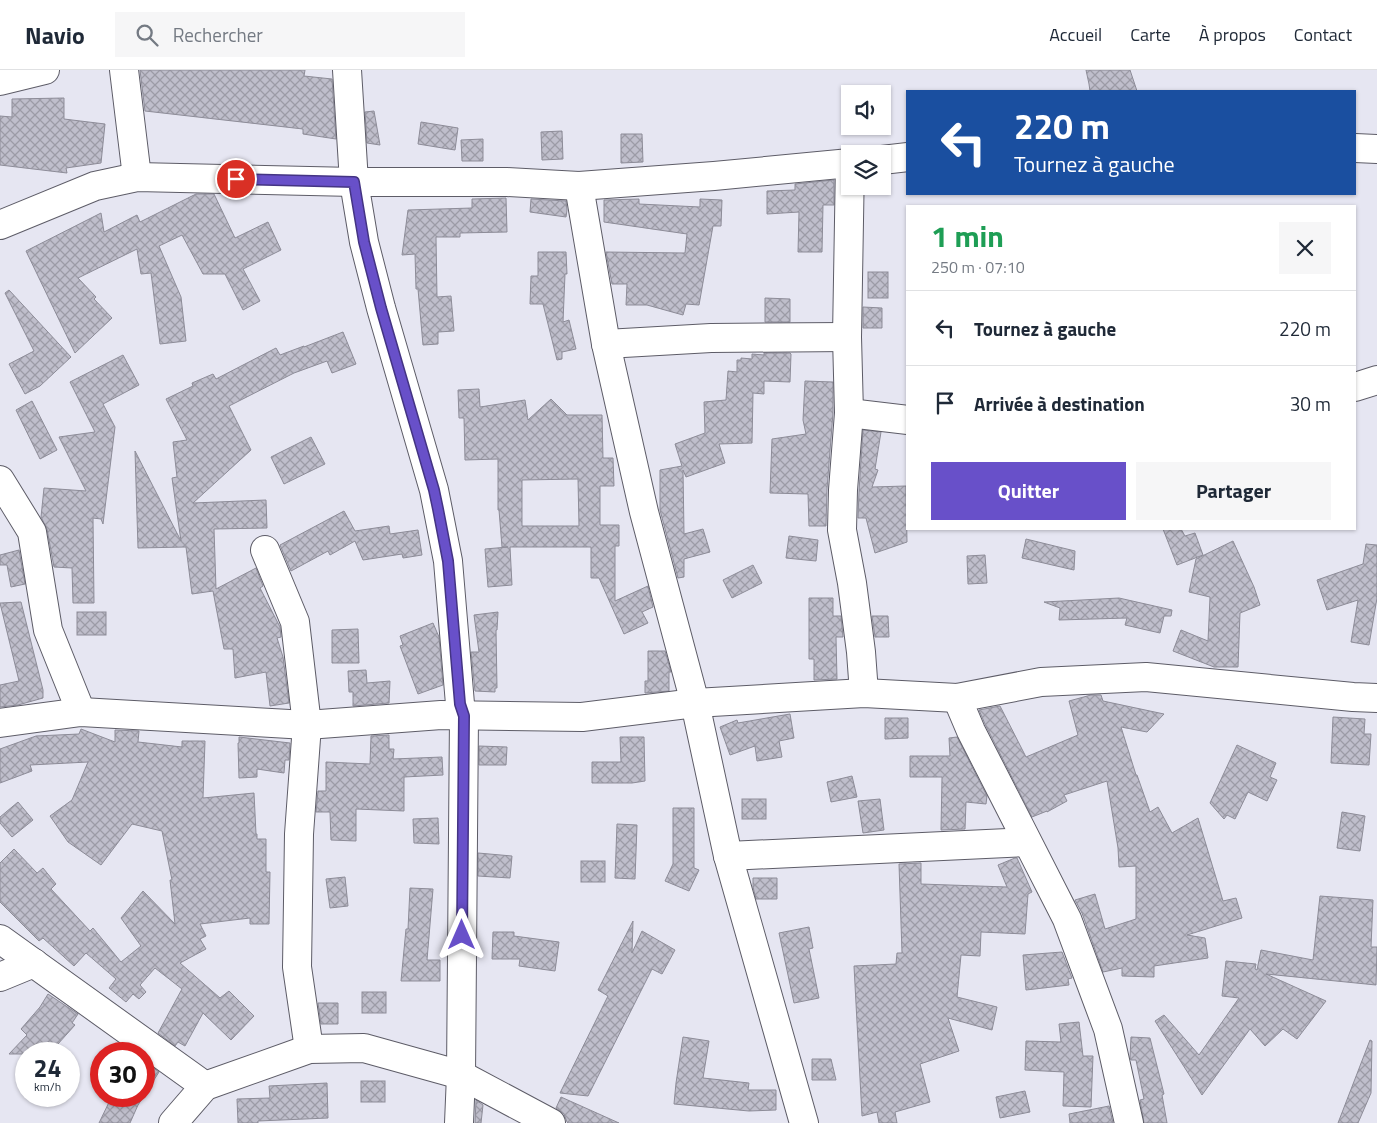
<!DOCTYPE html>
<html lang="fr">
<head>
<meta charset="utf-8">
<style>
  body { margin:0; font-family:"Titillium Web",sans-serif; background:#f6f6f7; color:#1f2937; height:100vh; display:flex; flex-direction:column; font-size:19px; white-space:nowrap }
  * { box-sizing:border-box; margin:0 }
  p { font-size:16px; color:#747a83 }
  .icon { flex:none; width:28px; height:28px; fill:none; stroke:currentColor; stroke-width:2; stroke-linecap:round; stroke-linejoin:round }
  .map { position:relative; flex:1; overflow:hidden }
  .panel { position:absolute; left:906px; top:135px; width:450px; height:325px; display:flex; flex-direction:column; background:#fff; border-radius:0px; box-shadow:0 1px 4px #0004 }
  .panel>* { flex:none }
  .hud { position:absolute; left:906px; top:20px; width:450px; height:105px; border-radius:0px; box-shadow:0 1px 4px #0004; background:#1a4fa0; color:#fff; overflow:hidden }
  .buttons { position:absolute; left:841px; top:15px; display:grid; gap:10px }
  .buttons a { display:grid; place-items:center; width:50px; height:50px; border-radius:0px; background:#fff; box-shadow:0 1px 4px #0004; font-size:25px }
  .speed { position:absolute; left:15px; top:972px; display:flex; gap:10px; font-size:25px; font-weight:700; text-align:center }
  .speed>* { display:grid; place-content:center; width:65px; height:65px; border-radius:50%; background:#fff; box-shadow:0 1px 4px #0004; line-height:1 }
  .speed small { font-size:12px; font-weight:400 }
  .speed .limit { border:8px solid #d22; background:#fff; color:#111 }
  .pin { position:absolute; display:grid; place-items:center; width:42px; height:42px; color:#fff; margin:-21px; border:2px solid #fff; border-radius:50%; box-shadow:0 1px 5px #0007 }
  .me { position:absolute; width:55px; margin:-28px; rotate:0deg; stroke-linejoin:round; filter:drop-shadow(0 0 4px #0008) }
  .turn { display:flex; align-items:center; gap:18px; height:105px; padding:0 25px; font-size:22px }
  .turn .icon { width:65px; height:65px; stroke-width:2.5 }
  .turn b { display:block; font-size:35px; line-height:42px }
  .round { display:grid; place-items:center; flex:none; width:52px; height:52px; border-radius:0px; background:#f6f6f7 }
  .overview { display:flex; align-items:center; justify-content:space-between; height:85px; padding:0 25px }
  h1 { font-size:30px; font-weight:700; line-height:38px; color:#1e9e55 }
  .cta { display:flex; gap:10px; margin-top:auto; padding:10px 25px }
  .cta a { flex:1; height:58px; border-radius:0px; background:#6850c9; color:#fff; font-size:20px; font-weight:700; line-height:58px; text-align:center }
  .cta a+a { background:#f6f6f7; color:#1f2937 }
  ul { padding:0; list-style:none }
  li { display:flex; align-items:center; gap:15px; height:75px; padding:0 25px; border-top:1px solid #e0e1e3 }
  li div { flex:1 }
  li b { display:block; font-size:19px }
  li em { font-style:normal }
  header { display:flex; align-items:center; gap:30px; box-sizing:border-box; height:70px; padding:0 25px; background:#fff; border-bottom:1px solid #e0e1e3 }
  header strong { font-size:24px }
  nav { display:flex; gap:28px; margin-inline-start:auto; font-size:18px }
  .search { width:350px; height:45px; background:#f6f6f7; display:flex; align-items:center; gap:12px; box-sizing:border-box; padding:0 18px; border-radius:0px; color:#747a83; font-size:19px }
  .map>svg:first-child { display:block }
  .building { fill:url(#building-cross-hatch); stroke:#8d8c98; fill-rule:evenodd }
  .lines { fill:none; stroke-linecap:round; stroke-linejoin:round }
  .minor-casing { stroke:#5d5c67; stroke-width:30 }
  .minor { stroke:#fff; stroke-width:28 }
  .route-casing { stroke:#443483; stroke-width:12 }
  .route { stroke:#6850c9; stroke-width:9 }
</style>
</head>
<body>
<header>
<strong>Navio</strong>
<div class="search"><svg class="icon" aria-label="search" viewBox="0 0 24 24"><circle cx="10" cy="10" r="6"/><path d="M15 15l6 6"/></svg>Rechercher</div>
<nav><a>Accueil</a><a>Carte</a><a>À propos</a><a>Contact</a></nav>
</header>
<div class="map">
<svg width="1377" height="1053" viewBox="0 0 1377 1053">
  <defs>
    <pattern id="building-cross-hatch" width="8" height="8" patternUnits="userSpaceOnUse" patternTransform="scale(1.25)"><rect width="8" height="8" fill="#bfbecb"/><path d="M0 0l8 8M0 8l8-8" fill="none" stroke="#9c9ba6"/></pattern>
  </defs>
  <rect width="100%" height="100%" fill="#e6e6f2"/>
  <g class="building">
    <path d="M 140,0 L 305,0 L 304,6 L 332,9 L 336,69 L 303,64 L 303,59 L 145,41 Z"/>
    <path d="M 1086,0 L 1130,0 L 1137,21 L 1090,21 L 1089,14 Z"/>
    <path d="M 64,28 L 64,49 L 105,54 L 101,93 L 66,98 L 67,103 L 0,95 L 0,46 L 12,47 L 12,29 Z"/>
    <path d="M 374,41 L 380,75 L 367,73 L 365,42 Z"/>
    <path d="M 421,52 L 458,58 L 455,80 L 418,74 Z"/>
    <path d="M 562,61 L 563,89 L 542,90 L 541,62 Z"/>
    <path d="M 621,64 L 642,64 L 643,92 L 621,93 Z"/>
    <path d="M 483,69 L 483,91 L 462,91 L 461,70 Z"/>
    <path d="M 834,110 L 834,135 L 823,135 L 822,182 L 798,182 L 799,142 L 767,144 L 767,121 L 795,120 L 795,114 Z"/>
    <path d="M 196,124 L 214,124 L 235,168 L 268,152 L 281,180 L 243,199 L 260,231 L 243,240 L 225,204 L 203,204 L 182,165 L 159,176 L 181,227 L 186,271 L 160,274 L 151,203 L 141,204 L 137,179 L 78,208 L 96,227 L 94,229 L 112,248 L 75,283 L 26,181 L 101,143 L 104,162 L 137,145 L 140,152 Z"/>
    <path d="M 506,128 L 507,162 L 460,163 L 460,167 L 436,167 L 437,227 L 451,226 L 454,261 L 438,262 L 438,274 L 423,275 L 418,219 L 416,219 L 415,184 L 402,185 L 408,140 L 472,138 L 472,129 Z"/>
    <path d="M 531,129 L 566,131 L 567,140 L 566,147 L 530,142 Z"/>
    <path d="M 639,129 L 639,134 L 700,137 L 700,129 L 722,130 L 721,156 L 713,156 L 699,235 L 686,234 L 683,245 L 647,235 L 626,235 L 627,214 L 612,214 L 606,182 L 685,183 L 687,164 L 604,152 L 604,130 Z"/>
    <path d="M 538,182 L 566,182 L 567,204 L 565,204 L 563,252 L 569,250 L 576,279 L 562,282 L 562,289 L 557,290 L 543,234 L 530,234 L 531,206 L 538,206 Z"/>
    <rect x="868" y="202" width="20" height="26"/>
    <path d="M 9,220 L 71,287 L 40,316 L 25,324 L 9,294 L 34,281 L 5,223 Z"/>
    <path d="M 765,228 L 790,229 L 790,252 L 765,252 Z"/>
    <path d="M 863,237 L 882,238 L 882,258 L 863,258 Z"/>
    <path d="M 343,262 L 356,294 L 332,303 L 327,291 L 294,303 L 229,336 L 251,380 L 193,433 L 266,430 L 267,458 L 214,459 L 216,519 L 256,498 L 263,516 L 260,518 L 280,557 L 281,567 L 277,568 L 283,587 L 289,633 L 270,636 L 266,602 L 235,608 L 233,579 L 224,579 L 213,521 L 192,524 L 186,477 L 138,478 L 135,381 L 181,471 L 172,408 L 177,407 L 173,372 L 187,370 L 166,329 L 193,316 L 192,313 L 213,304 L 216,309 L 276,278 L 280,285 L 304,276 L 304,277 Z"/>
    <path d="M 764,283 L 790,283 L 791,284 L 790,312 L 764,311 L 764,324 L 753,323 L 752,373 L 719,374 L 725,393 L 686,407 L 683,400 L 684,464 L 703,459 L 710,482 L 684,489 L 684,507 L 678,508 L 660,440 L 660,400 L 682,396 L 675,374 L 705,363 L 704,332 L 726,330 L 728,301 L 737,302 L 737,290 L 741,290 L 741,288 L 752,289 L 752,284 L 764,285 Z"/>
    <path d="M 123,285 L 139,315 L 103,334 L 115,357 L 103,454 L 101,449 L 93,448 L 94,533 L 73,533 L 72,498 L 54,497 L 47,459 L 41,447 L 44,418 L 86,421 L 59,367 L 95,362 L 70,312 Z"/>
    <path d="M 805,311 L 833,312 L 833,343 L 827,419 L 826,456 L 809,456 L 808,424 L 770,423 L 772,369 L 806,364 L 803,350 Z"/>
    <path d="M 479,319 L 480,337 L 525,330 L 528,350 L 551,329 L 567,345 L 602,345 L 603,388 L 613,388 L 614,416 L 600,416 L 600,455 L 619,455 L 619,476 L 615,476 L 615,531 L 648,516 L 653,537 L 642,542 L 648,553 L 624,564 L 599,508 L 591,508 L 591,477 L 510,477 L 512,515 L 488,517 L 485,479 L 508,477 L 502,477 L 499,440 L 498,440 L 498,389 L 465,390 L 464,348 L 459,348 L 458,320 ZM 578,409 L 579,456 L 522,456 L 522,410 Z"/>
    <path d="M 32,331 L 57,380 L 40,389 L 16,340 Z"/>
    <path d="M 863,360 L 881,362 L 875,399 L 878,400 L 872,417 L 906,416 L 907,472 L 875,483 L 866,448 L 858,448 L 859,421 Z"/>
    <path d="M 311,367 L 325,394 L 284,414 L 271,387 Z"/>
    <path d="M 344,441 L 355,461 L 389,456 L 390,464 L 418,460 L 422,485 L 403,488 L 402,484 L 363,490 L 355,471 L 330,485 L 328,481 L 291,501 L 280,475 Z"/>
    <path d="M 1163,459 L 1181,459 L 1185,466 L 1195,463 L 1203,485 L 1177,495 Z"/>
    <path d="M 789,466 L 818,470 L 816,491 L 786,488 Z"/>
    <path d="M 1026,469 L 1075,481 L 1074,500 L 1022,488 Z"/>
    <path d="M 1233,471 L 1254,517 L 1260,535 L 1240,543 L 1238,597 L 1214,597 L 1173,581 L 1181,560 L 1208,571 L 1210,527 L 1189,522 L 1196,489 Z"/>
    <path d="M 1366,474 L 1377,475 L 1377,528 L 1369,575 L 1351,572 L 1358,530 L 1327,540 L 1317,510 L 1363,494 Z"/>
    <path d="M 19,480 L 25,514 L 11,517 L 7,495 L 0,495 L 0,485 Z"/>
    <path d="M 985,485 L 987,513 L 968,514 L 967,486 Z"/>
    <path d="M 753,495 L 762,513 L 732,528 L 723,510 Z"/>
    <path d="M 809,528 L 833,528 L 833,546 L 841,546 L 843,567 L 836,567 L 837,609 L 814,610 L 814,589 L 809,589 Z"/>
    <path d="M 1119,528 L 1172,540 L 1171,546 L 1164,546 L 1160,563 L 1125,555 L 1127,548 L 1059,550 L 1060,538 L 1044,532 Z"/>
    <path d="M 21,532 L 43,620 L 43,628 L 18,635 L 0,637 L 0,615 L 19,611 L 0,533 Z"/>
    <rect x="77" y="542" width="29" height="23"/>
    <path d="M 498,542 L 497,560 L 496,560 L 497,618 L 495,618 L 495,622 L 475,621 L 471,582 L 479,582 L 474,545 Z"/>
    <path d="M 872,546 L 888,546 L 889,567 L 875,567 Z"/>
    <path d="M 433,553 L 439,567 L 443,615 L 418,624 L 400,576 L 403,575 L 400,566 Z"/>
    <path d="M 358,559 L 359,593 L 332,593 L 332,560 Z"/>
    <path d="M 648,581 L 665,581 L 671,602 L 669,602 L 669,621 L 645,623 L 645,611 L 648,611 Z"/>
    <path d="M 366,600 L 367,613 L 390,611 L 389,633 L 353,636 L 353,622 L 349,622 L 348,601 Z"/>
    <path d="M 1091,625 L 1101,625 L 1103,631 L 1164,644 L 1147,662 L 1121,657 L 1136,705 L 1137,705 L 1150,742 L 1158,737 L 1172,763 L 1198,748 L 1223,831 L 1236,828 L 1242,848 L 1187,865 L 1205,868 L 1208,888 L 1154,896 L 1154,907 L 1122,906 L 1122,898 L 1103,902 L 1082,843 L 1075,830 L 1095,824 L 1105,859 L 1136,849 L 1136,796 L 1119,797 L 1118,778 L 1107,711 L 1064,725 L 1067,731 L 1047,742 L 1047,741 L 1032,747 L 985,654 L 979,640 L 1000,636 L 1026,687 L 1078,665 L 1069,631 Z"/>
    <path d="M 790,644 L 794,668 L 779,671 L 782,687 L 757,691 L 755,676 L 730,685 L 720,657 L 737,650 L 738,653 Z"/>
    <path d="M 1333,647 L 1365,649 L 1364,664 L 1371,664 L 1369,695 L 1331,693 Z"/>
    <path d="M 885,648 L 908,648 L 908,668 L 885,669 Z"/>
    <path d="M 81,659 L 115,672 L 115,660 L 139,661 L 138,672 L 182,677 L 182,671 L 205,671 L 203,728 L 254,723 L 256,764 L 257,764 L 257,769 L 266,769 L 266,802 L 270,802 L 269,854 L 250,854 L 250,848 L 200,854 L 206,866 L 200,869 L 206,879 L 180,893 L 220,928 L 229,921 L 254,946 L 231,970 L 203,943 L 185,976 L 178,972 L 175,976 L 158,963 L 182,919 L 155,898 L 140,915 L 146,922 L 139,929 L 133,924 L 126,932 L 109,918 L 116,909 L 86,883 L 74,896 L 43,868 L 39,871 L 0,832 L 0,793 L 14,779 L 37,803 L 43,798 L 56,814 L 51,819 L 90,861 L 93,858 L 121,892 L 141,876 L 121,848 L 143,821 L 175,854 L 170,810 L 172,810 L 162,761 L 132,754 L 101,795 L 68,772 L 50,746 L 72,730 L 88,692 L 30,695 L 32,701 L 0,713 L 0,679 L 36,666 L 79,664 Z"/>
    <path d="M 389,665 L 389,679 L 394,679 L 393,689 L 442,687 L 443,705 L 404,707 L 404,741 L 356,739 L 356,771 L 331,770 L 330,742 L 316,742 L 318,721 L 326,721 L 326,692 L 370,694 L 371,666 Z"/>
    <path d="M 239,667 L 290,673 L 289,690 L 285,690 L 284,703 L 257,699 L 257,707 L 239,708 L 238,673 L 239,673 Z"/>
    <path d="M 620,667 L 644,667 L 645,711 L 632,713 L 592,713 L 592,692 L 621,692 Z"/>
    <path d="M 957,667 L 987,726 L 986,734 L 966,732 L 965,759 L 941,760 L 942,707 L 910,707 L 910,686 L 950,686 L 949,668 Z"/>
    <path d="M 1237,675 L 1276,693 L 1270,707 L 1277,710 L 1267,731 L 1248,722 L 1235,749 L 1227,745 L 1224,749 L 1210,733 Z"/>
    <path d="M 479,676 L 507,677 L 506,695 L 479,695 Z"/>
    <path d="M 852,706 L 857,727 L 831,732 L 827,712 Z"/>
    <rect x="742" y="729" width="24" height="20"/>
    <path d="M 880,729 L 884,760 L 863,763 L 858,731 Z"/>
    <path d="M 18,732 L 33,750 L 12,767 L 0,753 L 0,747 Z"/>
    <path d="M 673,738 L 694,738 L 694,798 L 699,800 L 689,821 L 665,811 L 673,794 Z"/>
    <path d="M 1342,742 L 1365,746 L 1360,781 L 1337,778 Z"/>
    <path d="M 438,748 L 439,774 L 414,773 L 413,749 Z"/>
    <path d="M 617,754 L 637,755 L 635,809 L 615,808 Z"/>
    <path d="M 478,783 L 512,786 L 510,808 L 478,806 Z"/>
    <path d="M 1015,788 L 1017,788 L 1032,822 L 1028,824 L 1025,864 L 981,862 L 980,886 L 961,885 L 957,927 L 997,937 L 992,960 L 948,948 L 959,981 L 920,994 L 930,1032 L 895,1042 L 897,1053 L 879,1053 L 877,1042 L 862,1046 L 854,896 L 896,894 L 897,883 L 902,883 L 899,794 L 921,793 L 921,814 L 1007,817 L 998,795 Z"/>
    <rect x="581" y="791" width="24" height="21"/>
    <path d="M 345,807 L 348,836 L 330,838 L 326,809 Z"/>
    <path d="M 753,808 L 777,808 L 777,829 L 756,829 L 753,817 Z"/>
    <path d="M 410,818 L 433,819 L 427,890 L 440,890 L 440,911 L 401,911 L 406,859 L 408,859 Z"/>
    <path d="M 1320,826 L 1373,830 L 1371,877 L 1377,877 L 1376,915 L 1266,904 L 1326,931 L 1297,969 L 1283,959 L 1265,976 L 1250,959 L 1202,1025 L 1155,951 L 1164,945 L 1199,985 L 1239,928 L 1222,926 L 1226,891 L 1256,894 L 1255,899 L 1257,900 L 1261,880 L 1313,890 Z"/>
    <path d="M 633,851 L 632,883 L 642,861 L 675,880 L 662,904 L 652,899 L 588,1026 L 560,1023 L 608,926 L 598,920 Z"/>
    <path d="M 809,857 L 813,878 L 809,879 L 819,928 L 794,933 L 779,863 Z"/>
    <path d="M 493,862 L 514,862 L 514,866 L 559,872 L 555,901 L 519,896 L 520,889 L 492,889 Z"/>
    <path d="M 1062,882 L 1072,908 L 1068,909 L 1069,915 L 1026,920 L 1023,885 Z"/>
    <rect x="362" y="922" width="24" height="21"/>
    <path d="M 48,924 L 78,944 L 72,953 L 75,955 L 49,984 L 9,984 L 27,965 L 21,959 L 40,937 Z"/>
    <path d="M 318,933 L 338,933 L 338,954 L 321,954 Z"/>
    <path d="M 1079,952 L 1083,986 L 1093,986 L 1091,1037 L 1063,1036 L 1064,1002 L 1025,1000 L 1026,971 L 1061,972 L 1059,954 Z"/>
    <path d="M 683,967 L 709,971 L 703,1008 L 749,1013 L 748,1020 L 776,1020 L 776,1040 L 749,1041 L 674,1034 L 676,1013 Z"/>
    <path d="M 1131,967 L 1150,968 L 1164,1024 L 1162,1025 L 1167,1053 L 1144,1053 L 1140,1030 L 1144,1029 L 1136,990 L 1131,990 L 1130,988 Z"/>
    <path d="M 1370,970 L 1372,971 L 1371,1023 L 1358,1053 L 1338,1053 Z"/>
    <path d="M 812,989 L 831,989 L 836,1010 L 812,1010 Z"/>
    <path d="M 144,991 L 159,1002 L 138,1035 L 130,1053 L 99,1053 L 112,1026 L 144,1026 Z"/>
    <rect x="361" y="1011" width="24" height="21"/>
    <path d="M 327,1013 L 328,1048 L 258,1051 L 258,1053 L 238,1053 L 237,1029 L 270,1028 L 269,1016 Z"/>
    <path d="M 1025,1021 L 1030,1042 L 1000,1048 L 996,1027 Z"/>
    <path d="M 561,1027 L 619,1053 L 568,1053 L 567,1052 L 564,1044 L 556,1038 Z"/>
    <path d="M 476,1030 L 483,1035 L 481,1053 L 475,1053 Z"/>
    <path d="M 1109,1036 L 1113,1053 L 1070,1053 L 1069,1044 Z"/>
  </g>
  <g class="lines">
    <defs>
      <g id="minor">
        <path d="M 124,0 L 137,107"/>
        <path d="M 347,0 L 354,112 L 364,172 L 381,238 L 434,420 L 448,491 L 460,634 L 464,646 L 461,1005 L 459,1053"/>
        <path d="M 0,11 L 45,0"/>
        <path d="M 1355,78 L 1377,79"/>
        <path d="M 882,90 L 908,87"/>
        <path d="M 850,93 L 847,267 L 849,343 L 843,420 L 842,460 L 852,513 L 861,582 L 864,623"/>
        <path d="M 579,116 L 606,274 L 644,442 L 695,633 L 728,786 L 804,1053"/>
        <path d="M 0,155 L 95,116 L 137,107 L 354,112 L 507,112 L 579,116 L 714,106 L 850,93"/>
        <path d="M 606,274 L 711,268 L 847,267"/>
        <path d="M 1355,317 L 1377,310"/>
        <path d="M 849,343 L 908,350"/>
        <path d="M 0,410 L 32,462 L 48,560 L 81,642"/>
        <path d="M 265,480 L 295,552 L 307,655 L 299,764 L 297,897 L 309,979"/>
        <path d="M 957,628 L 971,661 L 1067,849 L 1108,959 L 1129,1053"/>
        <path d="M 0,653 L 81,642 L 307,655 L 441,645 L 582,647 L 695,633 L 864,623 L 957,628 L 1041,612 L 1146,607 L 1353,627 L 1377,628"/>
        <path d="M 728,786 L 1027,772"/>
        <path d="M 0,869 L 205,1016"/>
        <path d="M 0,907 L 34,893"/>
        <path d="M 173,1053 L 205,1016 L 309,979 L 364,978 L 461,1005 L 551,1053"/>
      </g>
    </defs>
    <use href="#minor" class="minor-casing"/>
    <use href="#minor" class="minor"/>
  </g>
  <g class="lines">
    <defs>
      <path id="route" d="M 236,109 L 354,112 L 364,172 L 381,238 L 434,420 L 438,439 L 448,491 L 460,634 L 464,646 L 462,865"/>
    </defs>
    <use href="#route" class="route-casing"/>
    <use href="#route" class="route"/>
  </g>
</svg>
<div class="buttons">
<a><svg class="icon" aria-label="sound" viewBox="0 0 24 24"><path d="M4 9h4l5-4v14l-5-4H4zM17 9q2 3 0 6"/></svg></a>
<a><svg class="icon" aria-label="layers" viewBox="0 0 24 24"><path d="M12 4l9 5-9 5-9-5zM3 14l9 5 9-5"/></svg></a>
</div>
<div class="speed"><div>24<small>km/h</small></div><div class="limit">30</div></div>
<div class="pin" style="left:236px;top:109px;background:#d93025"><svg class="icon" aria-label="arrive" viewBox="0 0 24 24"><path d="M6 21V4h12l-3 4 3 4H6"/></svg></div>
<svg class="me" style="left:462px;top:865px" viewBox="-20 -20 40 40"><path d="M0-17L14 15 0 8-14 15z" fill="#6850c9" stroke="#fff" stroke-width="4"/></svg>
<div class="hud">
<div class="turn"><svg class="icon" aria-label="left" viewBox="0 0 24 24"><path d="M17 20v-9H6M10 6l-5 5 5 5"/></svg><div><b>220 m</b>Tournez à gauche</div></div>
</div>
<section class="panel">
<div class="overview"><div><h1>1 min</h1><p>250 m · 07:10</p></div><a class="round"><svg class="icon" aria-label="close" viewBox="0 0 24 24"><path d="M6 6l12 12M18 6L6 18"/></svg></a></div>
<ul>
<li><svg class="icon" aria-label="left" viewBox="0 0 24 24"><path d="M17 20v-9H6M10 6l-5 5 5 5"/></svg><div><b>Tournez à gauche</b></div><em>220 m</em></li>
<li><svg class="icon" aria-label="arrive" viewBox="0 0 24 24"><path d="M6 21V4h12l-3 4 3 4H6"/></svg><div><b>Arrivée à destination</b></div><em>30 m</em></li>
</ul>
<div class="cta"><a>Quitter</a><a>Partager</a></div>
</section>
</div>
</body>
</html>
